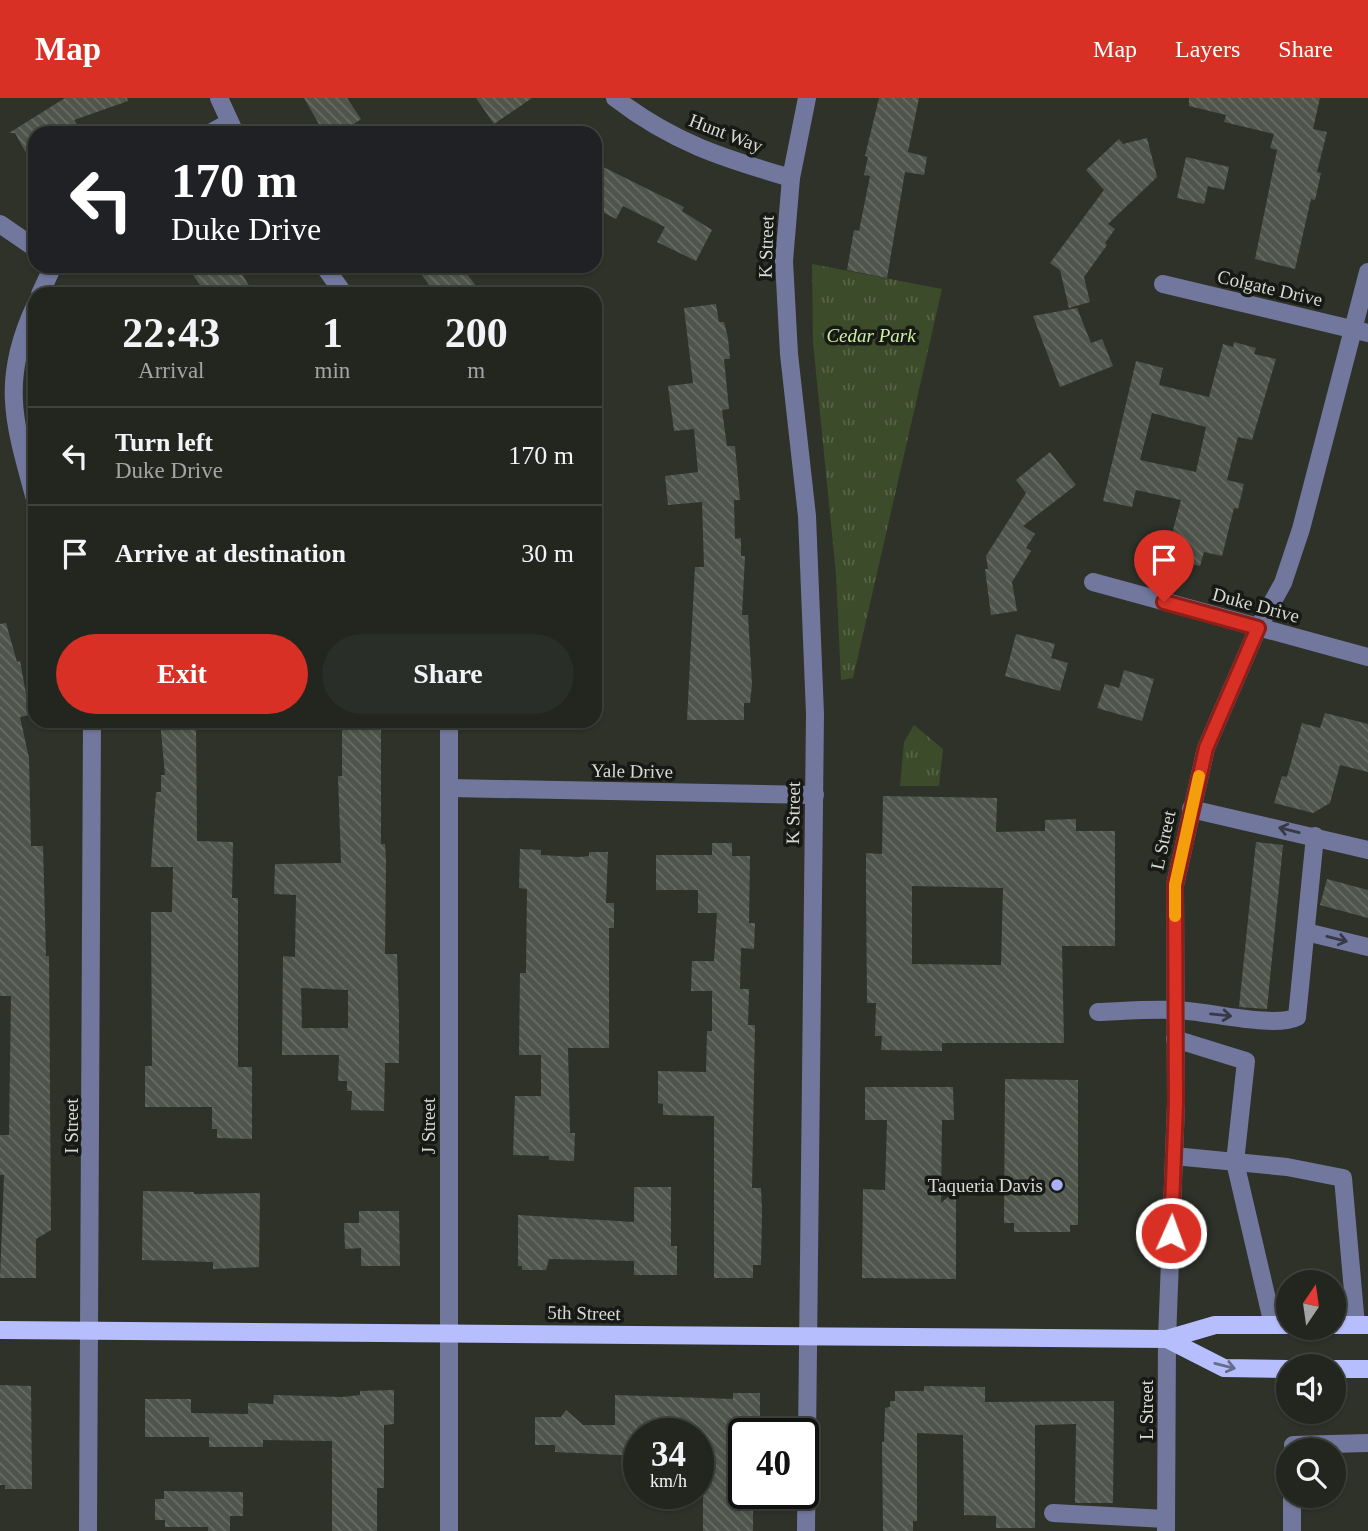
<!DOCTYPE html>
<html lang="en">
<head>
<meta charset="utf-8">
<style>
  body { margin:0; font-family:"Times New Roman",serif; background:#2a2e28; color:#f1f3f6; height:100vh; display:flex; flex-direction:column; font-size:26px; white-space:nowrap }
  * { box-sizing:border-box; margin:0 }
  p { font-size:23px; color:#a2a5a4 }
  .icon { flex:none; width:38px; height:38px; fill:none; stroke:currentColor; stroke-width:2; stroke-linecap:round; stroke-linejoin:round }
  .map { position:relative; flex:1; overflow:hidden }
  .sheet { position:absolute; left:28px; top:189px; width:574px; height:441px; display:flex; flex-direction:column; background:#22261f; border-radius:21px; box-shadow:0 2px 5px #0004,0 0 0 2px #3f433d }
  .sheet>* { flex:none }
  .hud { position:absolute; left:28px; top:28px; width:574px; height:147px; border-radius:21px; box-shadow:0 2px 5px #0004,0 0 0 2px #3f433d; background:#202124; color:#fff; overflow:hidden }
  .needle { width:46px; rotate:13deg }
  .controls { position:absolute; left:1276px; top:1172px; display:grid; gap:14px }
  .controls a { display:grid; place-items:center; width:70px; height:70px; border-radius:50%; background:#22261f; box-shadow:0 2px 5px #0004,0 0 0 2px #3f433d; font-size:35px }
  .speed { position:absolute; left:623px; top:1320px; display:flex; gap:14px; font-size:35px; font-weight:700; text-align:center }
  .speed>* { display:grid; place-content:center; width:91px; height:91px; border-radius:50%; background:#22261f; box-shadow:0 2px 5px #0004,0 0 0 2px #3f433d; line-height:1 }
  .speed small { font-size:18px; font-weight:400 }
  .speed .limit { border:4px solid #111; border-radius:10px; background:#fff; color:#111 }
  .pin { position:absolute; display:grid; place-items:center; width:60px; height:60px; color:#fff; margin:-72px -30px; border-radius:50% 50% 50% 0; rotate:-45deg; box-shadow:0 0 7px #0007 }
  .pin .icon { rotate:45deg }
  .me { position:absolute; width:77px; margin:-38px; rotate:2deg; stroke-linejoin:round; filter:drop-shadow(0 0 5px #0008) }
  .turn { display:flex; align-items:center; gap:24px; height:147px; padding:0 28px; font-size:32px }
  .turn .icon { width:91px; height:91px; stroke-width:2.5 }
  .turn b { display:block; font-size:49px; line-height:60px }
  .eta { display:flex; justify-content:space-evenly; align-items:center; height:119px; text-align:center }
  .eta b { font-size:42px; font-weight:600; line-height:49px }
  .button { display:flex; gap:14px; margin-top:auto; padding:14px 28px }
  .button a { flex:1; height:80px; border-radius:42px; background:#d93025; color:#fff; font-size:28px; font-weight:600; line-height:80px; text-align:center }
  .button a+a { background:#2a2e28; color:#f1f3f6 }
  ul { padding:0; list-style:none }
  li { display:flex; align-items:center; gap:21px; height:98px; padding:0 28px; border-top:2px solid #3f433d }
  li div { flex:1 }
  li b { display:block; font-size:26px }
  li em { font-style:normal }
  header { display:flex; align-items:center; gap:42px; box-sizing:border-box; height:98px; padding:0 35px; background:#d93025; color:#fff }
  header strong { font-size:33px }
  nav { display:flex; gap:38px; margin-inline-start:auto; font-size:24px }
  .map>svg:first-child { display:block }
  .park { fill:url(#park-tufts) }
  .building { fill:url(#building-back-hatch); fill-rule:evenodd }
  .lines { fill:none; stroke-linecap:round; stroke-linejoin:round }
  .minor { stroke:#72779d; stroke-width:18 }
  .major { stroke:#b7befd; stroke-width:18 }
  .oneway { stroke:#373a45 }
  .oneway2 { stroke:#676c89 }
  .route-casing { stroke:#8d1f18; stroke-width:18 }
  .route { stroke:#d93025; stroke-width:12 }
  .slow { stroke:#f59e0b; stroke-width:12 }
  .poi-dot { fill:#a9b0fc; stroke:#171915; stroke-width:2.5 }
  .labels { text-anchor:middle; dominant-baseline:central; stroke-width:7; stroke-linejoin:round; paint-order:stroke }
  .street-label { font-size:19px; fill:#d7dad5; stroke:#171915 }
  .park-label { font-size:19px; font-style:italic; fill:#cdefa7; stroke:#171915 }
  .poi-label { font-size:19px; fill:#d7dad5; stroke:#171915; text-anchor:end }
</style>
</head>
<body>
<header>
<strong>Map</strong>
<nav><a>Map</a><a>Layers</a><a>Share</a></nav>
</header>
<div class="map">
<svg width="1368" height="1433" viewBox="0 0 1368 1433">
  <defs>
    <pattern id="park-tufts" width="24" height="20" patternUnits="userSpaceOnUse" patternTransform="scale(1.75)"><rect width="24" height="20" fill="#3c4b2a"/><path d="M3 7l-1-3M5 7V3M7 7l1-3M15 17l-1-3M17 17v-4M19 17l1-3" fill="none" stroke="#576448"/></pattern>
    <pattern id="building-back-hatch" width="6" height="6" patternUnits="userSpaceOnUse" patternTransform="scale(1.75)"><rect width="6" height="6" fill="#50554c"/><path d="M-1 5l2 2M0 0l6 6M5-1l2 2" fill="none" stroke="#686d65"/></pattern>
  </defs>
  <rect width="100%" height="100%" fill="#2e3229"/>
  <g class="park">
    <path d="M 812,166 L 942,191 L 853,580 L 841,582 L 836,477 L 813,244 Z"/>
    <path d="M 914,627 L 943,651 L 939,688 L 900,688 L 904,644 Z"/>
  </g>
  <g class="building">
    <path d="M 65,0 L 127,0 L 128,3 L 74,22 L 83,35 L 35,35 L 35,71 L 15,35 L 9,35 Z"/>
    <path d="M 304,0 L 347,0 L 361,21 L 341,35 L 324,35 Z"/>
    <path d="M 476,0 L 532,0 L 494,26 Z"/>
    <path d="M 879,0 L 919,0 L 908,54 L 927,59 L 924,77 L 905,74 L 887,180 L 847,172 L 854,132 L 859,133 L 870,78 L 864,77 L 868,59 L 865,58 Z"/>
    <path d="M 1189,0 L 1320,0 L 1313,31 L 1327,34 L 1317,74 L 1321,75 L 1315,102 L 1311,101 L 1295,171 L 1255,161 L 1277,52 L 1270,50 L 1274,36 L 1224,24 L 1226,17 L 1189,8 Z"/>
    <path d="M 1147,40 L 1157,79 L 1108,126 L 1115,131 L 1105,145 L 1107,147 L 1084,179 L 1090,204 L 1069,210 L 1060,172 L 1050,165 L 1104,92 L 1086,72 L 1119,41 L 1123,46 Z"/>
    <path d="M 1186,59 L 1229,69 L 1224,92 L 1208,88 L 1204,106 L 1177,100 Z"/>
    <path d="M 601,68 L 684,109 L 682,113 L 712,132 L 696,163 L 657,144 L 665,129 L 623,108 L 616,121 L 595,110 L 595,79 Z"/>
    <path d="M 187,168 L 237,168 L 254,196 L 206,196 Z"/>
    <path d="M 415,168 L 461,168 L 482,196 L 436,196 Z"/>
    <path d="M 716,206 L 719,224 L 724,224 L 728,240 L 730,261 L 724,261 L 729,311 L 722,312 L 727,348 L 735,348 L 740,402 L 734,402 L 735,441 L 741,440 L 741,458 L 745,458 L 742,517 L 748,517 L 752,587 L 750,605 L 744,605 L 744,622 L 687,622 L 695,469 L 704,469 L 702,404 L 668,407 L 665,378 L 698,374 L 694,331 L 674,333 L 668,288 L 693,285 L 684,210 Z"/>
    <path d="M 1077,210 L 1091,245 L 1102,241 L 1113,268 L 1060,289 L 1033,218 Z"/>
    <path d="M 1234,244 L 1256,250 L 1254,256 L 1276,261 L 1252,342 L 1238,339 L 1227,382 L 1244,386 L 1238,411 L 1234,410 L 1222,458 L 1204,454 L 1200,468 L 1172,461 L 1176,445 L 1170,443 L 1181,402 L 1136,392 L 1132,409 L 1103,403 L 1136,263 L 1163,270 L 1159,287 L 1209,299 L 1223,246 L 1233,249 ZM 1152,315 L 1206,329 L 1196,374 L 1140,362 Z"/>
    <path d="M 1050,354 L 1076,387 L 1023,428 L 1035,436 L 1026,450 L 1031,453 L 1012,484 L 1017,513 L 991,517 L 985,471 L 988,471 L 986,458 L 1026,395 L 1016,382 Z"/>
    <path d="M 6,525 L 17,564 L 20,563 L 30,617 L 20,619 L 29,660 L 31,748 L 43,748 L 46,858 L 49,858 L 51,1132 L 36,1141 L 36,1180 L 0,1180 L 4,1077 L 0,1077 L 0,1037 L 9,1037 L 10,967 L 11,898 L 0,898 L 0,526 Z"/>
    <path d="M 1016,536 L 1055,546 L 1051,560 L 1068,565 L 1060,593 L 1005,578 Z"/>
    <path d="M 1124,572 L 1154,581 L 1142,623 L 1097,610 L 1105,586 L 1119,590 Z"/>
    <path d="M 1325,615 L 1368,626 L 1368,674 L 1340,667 L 1330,705 L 1313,715 L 1274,705 L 1282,678 L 1287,679 L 1302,625 L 1320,630 Z"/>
    <path d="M 160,623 L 196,623 L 197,743 L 233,744 L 232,800 L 238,800 L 238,969 L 252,969 L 252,1041 L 217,1040 L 217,1031 L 212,1031 L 212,1009 L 145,1009 L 145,968 L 152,968 L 151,814 L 172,814 L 173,769 L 151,769 L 156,694 L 161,694 L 161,677 L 165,677 Z"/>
    <path d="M 342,623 L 381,623 L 381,746 L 385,746 L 386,763 L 385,856 L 397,856 L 399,917 L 399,965 L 385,965 L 384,1013 L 351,1012 L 352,993 L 347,993 L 347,983 L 338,983 L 339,957 L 282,957 L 283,858 L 295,859 L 296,797 L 274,796 L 275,766 L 341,765 L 338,678 L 342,678 ZM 301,890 L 348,892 L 348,930 L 302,930 Z"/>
    <path d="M 883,698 L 997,700 L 996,734 L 1045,733 L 1045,722 L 1076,721 L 1076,733 L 1115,733 L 1115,848 L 1062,848 L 1064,945 L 942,945 L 942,953 L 881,952 L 882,938 L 875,938 L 876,905 L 867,905 L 866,787 L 866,755 L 882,756 ZM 912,788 L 1003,790 L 1001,867 L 912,866 Z"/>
    <path d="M 1256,744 L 1283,747 L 1267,911 L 1239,909 Z"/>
    <path d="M 712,745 L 732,745 L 732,758 L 750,758 L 749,825 L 755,825 L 754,851 L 741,850 L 740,891 L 749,891 L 748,927 L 755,927 L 752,1090 L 761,1090 L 762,1112 L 761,1167 L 753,1167 L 753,1180 L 714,1180 L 714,1018 L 663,1017 L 663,1006 L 658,1005 L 658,973 L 706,974 L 707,933 L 712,933 L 712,893 L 691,893 L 692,863 L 714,863 L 717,815 L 698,815 L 698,792 L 656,792 L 656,757 L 712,757 Z"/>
    <path d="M 520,751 L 541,752 L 541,757 L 579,759 L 589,758 L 589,754 L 608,754 L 606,805 L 614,805 L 614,830 L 609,830 L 609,950 L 568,950 L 570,1035 L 575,1035 L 574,1063 L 549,1062 L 549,1058 L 513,1057 L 515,998 L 541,998 L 541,957 L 519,957 L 520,875 L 526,875 L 527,791 L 519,790 Z"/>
    <path d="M 1327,781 L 1368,792 L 1368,820 L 1320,807 Z"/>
    <path d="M 1005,981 L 1078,982 L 1078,1127 L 1070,1127 L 1070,1134 L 1014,1134 L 1014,1125 L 1004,1125 Z"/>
    <path d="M 865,989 L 953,989 L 954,1022 L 942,1022 L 941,1105 L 956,1092 L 956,1181 L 862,1180 L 863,1091 L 885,1092 L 887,1022 L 865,1022 Z"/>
    <path d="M 634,1089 L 671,1089 L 671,1148 L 677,1148 L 677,1177 L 634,1177 L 634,1163 L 549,1161 L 546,1172 L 522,1172 L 522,1168 L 518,1168 L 518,1117 L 634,1124 Z"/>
    <path d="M 143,1093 L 194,1094 L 194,1096 L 260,1095 L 259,1169 L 213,1171 L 213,1164 L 142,1162 Z"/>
    <path d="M 359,1113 L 399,1113 L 400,1168 L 361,1168 L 361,1150 L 345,1151 L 344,1125 L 359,1125 Z"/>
    <path d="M 0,1287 L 31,1288 L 32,1391 L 5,1391 L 5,1387 L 0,1387 Z"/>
    <path d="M 924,1288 L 985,1289 L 985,1304 L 1114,1303 L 1113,1405 L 1075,1405 L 1076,1326 L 1035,1327 L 1035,1430 L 996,1430 L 996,1418 L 964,1417 L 963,1337 L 917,1335 L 917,1423 L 913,1423 L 913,1433 L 883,1433 L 882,1344 L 884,1344 L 885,1310 L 890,1309 L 890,1303 L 895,1303 L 895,1293 L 924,1293 Z"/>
    <path d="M 394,1292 L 394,1326 L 384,1327 L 384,1390 L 377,1390 L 377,1433 L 332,1433 L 332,1343 L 263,1342 L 263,1349 L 209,1349 L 209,1339 L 145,1339 L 145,1301 L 191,1301 L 191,1315 L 248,1316 L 248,1305 L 273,1306 L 274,1297 L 342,1299 L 360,1297 L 360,1293 Z"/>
    <path d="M 733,1295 L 760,1295 L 760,1335 L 744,1335 L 744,1395 L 753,1395 L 753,1433 L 703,1433 L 703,1335 L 639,1335 L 639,1358 L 555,1354 L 555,1347 L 535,1347 L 535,1319 L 561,1319 L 566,1312 L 583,1327 L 615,1327 L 615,1297 L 733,1301 Z"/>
    <path d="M 164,1393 L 243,1394 L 243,1418 L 230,1418 L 230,1433 L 208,1433 L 208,1429 L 165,1429 L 165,1422 L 155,1422 L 155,1401 L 164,1401 Z"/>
  </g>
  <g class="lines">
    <g class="minor">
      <path d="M 219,0 L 235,35"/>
      <path d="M 615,0 C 672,44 722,60 791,80"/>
      <path d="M 210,35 L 228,25"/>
      <path d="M 0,126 L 35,150"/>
      <path d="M 324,168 L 344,196"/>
      <path d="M 1163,186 L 1368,235"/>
      <path d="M 40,196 L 53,168"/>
      <path d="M 35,208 C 0,283 14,325 35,401"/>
      <path d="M 1093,484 L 1368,559"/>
      <path d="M 450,690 L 815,697"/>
      <path d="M 1191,711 L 1368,752"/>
      <path d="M 1306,834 L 1368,849"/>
      <path d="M 1098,914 C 1123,913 1149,911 1174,912 C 1204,912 1274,931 1297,919 L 1315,738"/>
      <path d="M 1175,941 L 1246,963 L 1235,1064 L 1273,1227"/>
      <path d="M 1174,1058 L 1287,1069 L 1343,1080 L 1356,1227"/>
      <path d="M 1293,1353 L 1293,1347 L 1368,1345"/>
      <path d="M 1053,1415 L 1166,1421"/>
      <path d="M 88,1433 L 92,623"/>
      <path d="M 449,1433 L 449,623"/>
      <path d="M 806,1433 L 815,616 L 807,418 L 789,256 L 784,163 L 791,80 L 807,0"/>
      <path d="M 1166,1433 L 1167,1241 L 1176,1006 L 1175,787 L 1206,650 L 1258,530 L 1283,485 L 1301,431 L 1368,174"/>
      <path d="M 1292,1433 L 1292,1398"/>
    </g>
    <g class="major">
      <path d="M 1334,1227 L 1368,1227"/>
      <path d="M 0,1232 L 1167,1241 L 1215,1227 L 1288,1227"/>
      <path d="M 1167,1241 L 1224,1270 L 1288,1271"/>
      <path d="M 1334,1271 L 1368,1271"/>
    </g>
  </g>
  <defs><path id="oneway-shaft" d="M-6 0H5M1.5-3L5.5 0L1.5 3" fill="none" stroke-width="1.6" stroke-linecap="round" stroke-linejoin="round" transform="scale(1.75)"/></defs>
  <g class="oneway">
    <use href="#oneway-shaft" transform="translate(1289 732) rotate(-166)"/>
    <use href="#oneway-shaft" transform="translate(1337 841) rotate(14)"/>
    <use href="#oneway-shaft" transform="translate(1221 917) rotate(6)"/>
  </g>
  <use class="oneway2" href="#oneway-shaft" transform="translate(1225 1268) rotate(14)"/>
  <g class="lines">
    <defs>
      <path id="route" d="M 1164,504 L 1258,530 L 1206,650 L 1175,787 L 1176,1006 L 1171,1135"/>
    </defs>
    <use href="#route" class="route-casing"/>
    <use href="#route" class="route"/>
    <path class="slow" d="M 1175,818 L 1175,787 L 1199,678"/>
  </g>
  <circle class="poi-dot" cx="1057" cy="1087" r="7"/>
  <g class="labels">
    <g class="street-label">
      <text transform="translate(726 35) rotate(21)">Hunt Way</text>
      <text transform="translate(766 149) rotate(-88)">K Street</text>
      <text transform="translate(1270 190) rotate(13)">Colgate Drive</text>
      <text transform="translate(1256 507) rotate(15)">Duke Drive</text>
      <text transform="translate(632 673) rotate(1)">Yale Drive</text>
      <text transform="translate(793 715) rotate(-89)">K Street</text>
      <text transform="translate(1163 742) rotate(-78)">L Street</text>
      <text transform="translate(71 1028) rotate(-90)">I Street</text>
      <text transform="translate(428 1028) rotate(-90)">J Street</text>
      <text transform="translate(584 1215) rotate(1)">5th Street</text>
      <text transform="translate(1146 1312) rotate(-90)">L Street</text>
    </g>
    <g class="park-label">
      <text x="871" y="237">Cedar Park</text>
    </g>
    <g class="poi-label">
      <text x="1043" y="1087">Taqueria Davis</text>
    </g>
  </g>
</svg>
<div class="controls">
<a><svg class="needle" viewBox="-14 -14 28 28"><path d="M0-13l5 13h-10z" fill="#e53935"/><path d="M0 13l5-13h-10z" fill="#a2a5a4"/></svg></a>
<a><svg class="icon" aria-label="sound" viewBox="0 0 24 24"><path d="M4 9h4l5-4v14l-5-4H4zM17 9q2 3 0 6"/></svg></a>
<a><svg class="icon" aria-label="search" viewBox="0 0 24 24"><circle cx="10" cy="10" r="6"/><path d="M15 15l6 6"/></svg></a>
</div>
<div class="speed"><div>34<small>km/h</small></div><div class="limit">40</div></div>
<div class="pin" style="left:1164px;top:504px;background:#d93025"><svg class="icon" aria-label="arrive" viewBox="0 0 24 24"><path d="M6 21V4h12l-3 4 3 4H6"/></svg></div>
<svg class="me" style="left:1171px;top:1135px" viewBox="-20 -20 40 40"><circle r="17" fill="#d93025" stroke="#fff" stroke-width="3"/><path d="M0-11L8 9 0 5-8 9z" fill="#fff"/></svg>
<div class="hud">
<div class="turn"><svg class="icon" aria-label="left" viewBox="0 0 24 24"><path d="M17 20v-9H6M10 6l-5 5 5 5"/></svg><div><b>170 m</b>Duke Drive</div></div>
</div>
<section class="sheet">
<div class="eta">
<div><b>22:43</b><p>Arrival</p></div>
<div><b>1</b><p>min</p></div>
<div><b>200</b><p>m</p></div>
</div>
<ul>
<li><svg class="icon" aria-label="left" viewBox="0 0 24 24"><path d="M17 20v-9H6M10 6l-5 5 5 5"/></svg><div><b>Turn left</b><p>Duke Drive</p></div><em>170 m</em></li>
<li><svg class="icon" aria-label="arrive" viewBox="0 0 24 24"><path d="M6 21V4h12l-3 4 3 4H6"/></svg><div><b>Arrive at destination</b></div><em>30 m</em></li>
</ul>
<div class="button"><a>Exit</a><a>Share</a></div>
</section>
</div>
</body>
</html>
